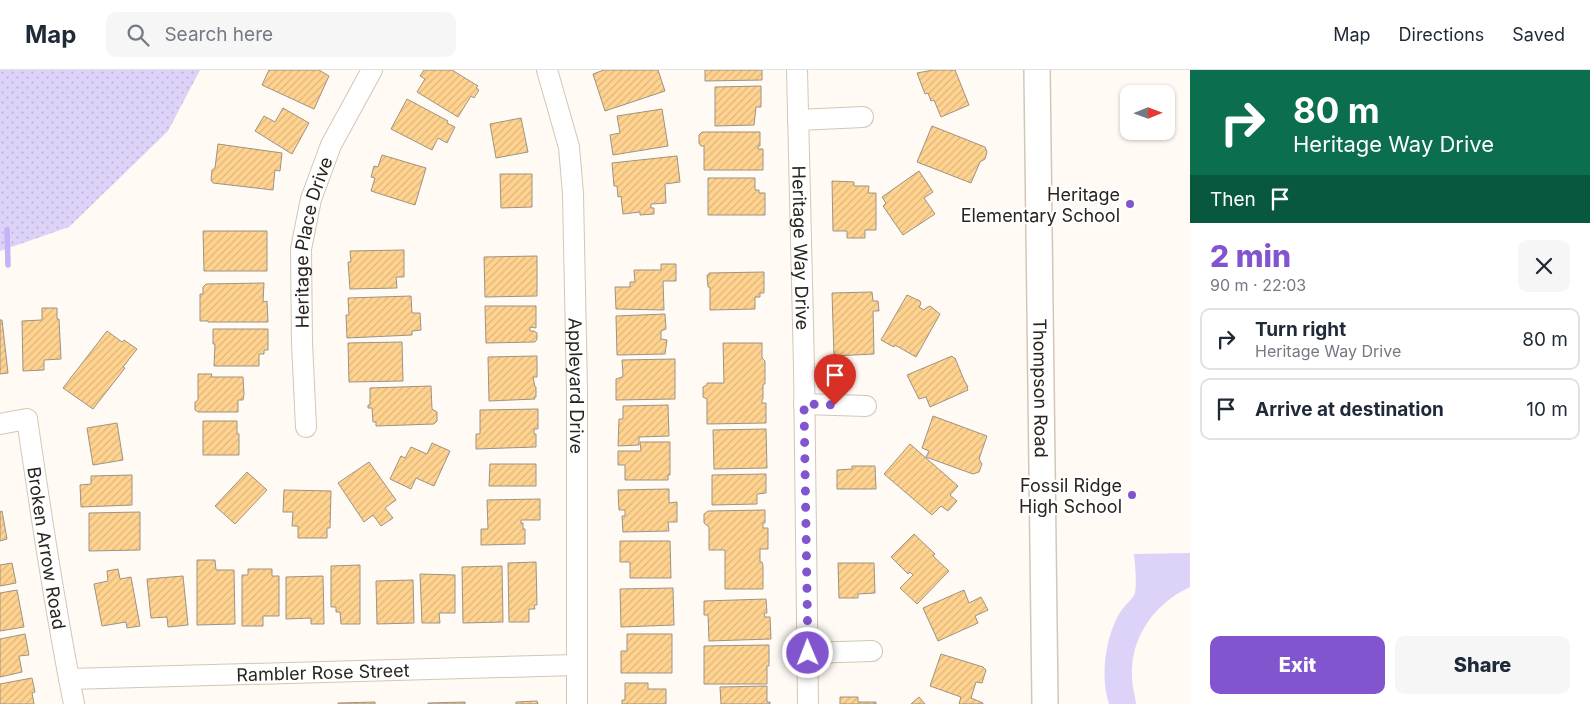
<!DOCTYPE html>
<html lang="en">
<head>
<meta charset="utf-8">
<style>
  body { margin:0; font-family:Inter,sans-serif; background:#f6f6f7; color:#1f2937; height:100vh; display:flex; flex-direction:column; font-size:19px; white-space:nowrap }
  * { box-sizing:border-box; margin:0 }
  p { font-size:16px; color:#747a83 }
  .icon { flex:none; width:28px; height:28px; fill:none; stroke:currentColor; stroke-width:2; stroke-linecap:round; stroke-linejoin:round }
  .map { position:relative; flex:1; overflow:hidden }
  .drawer { display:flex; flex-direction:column; background:#fff; width:400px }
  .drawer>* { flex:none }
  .guide { background:#0b6e4f; color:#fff; overflow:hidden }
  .needle { width:32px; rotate:89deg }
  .controls { position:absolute; left:1120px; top:15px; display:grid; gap:10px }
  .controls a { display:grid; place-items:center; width:55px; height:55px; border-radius:10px; background:#fff; box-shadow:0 1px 4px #0004; font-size:25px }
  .pin { position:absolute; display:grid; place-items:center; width:42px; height:42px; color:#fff; margin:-51px -21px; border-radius:50% 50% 50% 0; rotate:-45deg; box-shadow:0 0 5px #0007 }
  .pin .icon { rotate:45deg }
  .me { position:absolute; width:55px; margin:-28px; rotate:359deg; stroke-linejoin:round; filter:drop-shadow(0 0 4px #0008) }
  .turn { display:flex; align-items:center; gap:18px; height:105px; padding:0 20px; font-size:22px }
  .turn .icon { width:65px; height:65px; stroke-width:2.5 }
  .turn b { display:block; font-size:35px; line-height:42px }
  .then { display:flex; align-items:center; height:48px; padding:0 20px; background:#0003; gap:10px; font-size:19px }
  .round { display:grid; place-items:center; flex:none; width:52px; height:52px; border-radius:10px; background:#f6f6f7 }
  .summary { display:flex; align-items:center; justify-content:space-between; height:85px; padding:0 20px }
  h1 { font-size:30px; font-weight:800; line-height:38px; color:#8255ce }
  .cta { display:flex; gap:10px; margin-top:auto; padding:10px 20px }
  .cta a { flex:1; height:58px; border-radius:10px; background:#8255ce; color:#fff; font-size:20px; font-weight:800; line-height:58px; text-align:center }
  .cta a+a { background:#f6f6f7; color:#1f2937 }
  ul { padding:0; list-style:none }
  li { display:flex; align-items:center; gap:15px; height:62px; margin:0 10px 8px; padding:0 10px; border:2px solid #e0e1e3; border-radius:10px }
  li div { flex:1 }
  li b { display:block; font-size:19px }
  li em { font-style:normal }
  header { display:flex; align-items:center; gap:30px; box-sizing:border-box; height:70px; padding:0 25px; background:#fff; border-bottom:1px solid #e0e1e3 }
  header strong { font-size:24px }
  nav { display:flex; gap:28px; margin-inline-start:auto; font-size:18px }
  .search { width:350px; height:45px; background:#f6f6f7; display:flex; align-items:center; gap:12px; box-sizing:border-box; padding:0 18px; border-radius:10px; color:#747a83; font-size:19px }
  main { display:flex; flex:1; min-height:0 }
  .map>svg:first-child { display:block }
  .grass { fill:#ddd3f9 }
  .park { fill:url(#park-dots) }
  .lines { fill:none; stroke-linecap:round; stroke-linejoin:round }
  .stream { stroke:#c6b2f8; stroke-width:5.5 }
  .building { fill:url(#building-hatch); stroke:#9e9384 }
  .minor-casing { stroke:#d2c7b7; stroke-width:22 }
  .tertiary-casing { stroke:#d2c7b7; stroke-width:28 }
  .minor { stroke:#fff; stroke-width:20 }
  .tertiary { stroke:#fff; stroke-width:25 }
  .route { stroke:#8255ce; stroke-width:9; stroke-dasharray:0 16.2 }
  .poi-dot { fill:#8255ce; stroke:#fff; stroke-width:2 }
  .labels { text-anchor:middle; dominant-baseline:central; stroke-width:4.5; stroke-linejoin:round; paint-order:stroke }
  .poi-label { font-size:18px; fill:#29251e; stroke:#fff; text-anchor:end }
  .street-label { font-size:18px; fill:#29251e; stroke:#fff }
</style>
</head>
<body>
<header>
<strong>Map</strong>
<div class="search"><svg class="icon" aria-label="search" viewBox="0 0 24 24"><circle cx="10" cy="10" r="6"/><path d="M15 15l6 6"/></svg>Search here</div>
<nav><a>Map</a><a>Directions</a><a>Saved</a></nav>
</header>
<main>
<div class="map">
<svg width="1190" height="634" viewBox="0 0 1190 634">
  <defs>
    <pattern id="park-dots" width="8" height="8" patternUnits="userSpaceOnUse" patternTransform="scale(1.25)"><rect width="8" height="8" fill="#ddd3f9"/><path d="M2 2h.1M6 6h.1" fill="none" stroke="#beb5d5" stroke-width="1.8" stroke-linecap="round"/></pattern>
    <pattern id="building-hatch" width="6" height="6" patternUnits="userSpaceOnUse" patternTransform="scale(1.25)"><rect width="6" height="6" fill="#ffd38f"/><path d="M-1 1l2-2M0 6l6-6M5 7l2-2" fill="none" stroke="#dbb57b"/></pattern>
  </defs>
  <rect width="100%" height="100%" fill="#fffaf4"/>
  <path class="grass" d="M 1190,483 L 1190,517 C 1155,533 1130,567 1132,607 C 1132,616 1135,625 1136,634 L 1109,634 C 1100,606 1105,566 1121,541 C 1125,535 1133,529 1135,523 C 1137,513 1135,494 1134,484 Z"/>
  <path class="park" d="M 0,0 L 200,0 L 168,61 L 69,157 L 0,181 Z"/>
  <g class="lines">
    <path class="stream" d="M 7,160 L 8,195"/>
  </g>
  <g class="building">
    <path d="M 269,0 L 319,0 L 329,6 L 314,39 L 262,15 Z"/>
    <path d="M 424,0 L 452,0 L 478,16 L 476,18 L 479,20 L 474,28 L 471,26 L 458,47 L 417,22 L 425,9 L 420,6 Z"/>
    <path d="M 604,0 L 658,0 L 665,21 L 605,41 L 593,4 Z"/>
    <path d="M 705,0 L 762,0 L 762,10 L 705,11 Z"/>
    <path d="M 933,0 L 955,0 L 969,35 L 941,47 L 934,30 L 931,31 L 928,23 L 925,24 L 917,3 Z"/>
    <path d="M 761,16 L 761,37 L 756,37 L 754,55 L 715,56 L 715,17 Z"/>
    <path d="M 407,29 L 448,51 L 447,53 L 455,57 L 447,73 L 438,68 L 432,80 L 391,59 Z"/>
    <path d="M 283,38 L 309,53 L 292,84 L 255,61 L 264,46 L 275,52 Z"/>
    <path d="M 662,39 L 668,76 L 613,85 L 610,65 L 620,63 L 617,46 Z"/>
    <path d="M 521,48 L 528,82 L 496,88 L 490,54 Z"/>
    <path d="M 932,56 L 985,77 L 987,82 L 985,89 L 980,92 L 971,113 L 917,92 Z"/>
    <path d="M 702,62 L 760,62 L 760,76 L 758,76 L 758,79 L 763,79 L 763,100 L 704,100 L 704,76 L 701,76 L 699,73 L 699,65 Z"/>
    <path d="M 218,74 L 282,83 L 280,101 L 275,100 L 273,120 L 213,113 L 211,110 L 212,100 L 215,98 Z"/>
    <path d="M 382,85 L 426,98 L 415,135 L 371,121 L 375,108 L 371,107 L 374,96 L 378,97 Z"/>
    <path d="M 677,86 L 680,112 L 665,114 L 666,133 L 651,134 L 651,138 L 654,138 L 654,144 L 640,145 L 640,142 L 623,144 L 621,126 L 618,127 L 617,116 L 614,116 L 612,93 Z"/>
    <path d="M 919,101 L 933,122 L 924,128 L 935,144 L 903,165 L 883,136 L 886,133 L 882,127 Z"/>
    <path d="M 500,104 L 532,104 L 532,137 L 501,138 Z"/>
    <path d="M 708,108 L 755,108 L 755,120 L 759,120 L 759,123 L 765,123 L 765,145 L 708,145 Z"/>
    <path d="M 832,111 L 854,112 L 854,116 L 869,116 L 868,123 L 876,123 L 876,160 L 865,160 L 865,168 L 847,168 L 847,161 L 833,161 Z"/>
    <path d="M 203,161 L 267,161 L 267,201 L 204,201 Z"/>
    <path d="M 404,180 L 404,207 L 396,207 L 397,218 L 350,219 L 348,192 L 351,192 L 350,181 Z"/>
    <path d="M 537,186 L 537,226 L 485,227 L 484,187 Z"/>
    <path d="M 661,194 L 676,194 L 676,211 L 663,211 L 664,240 L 616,239 L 615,217 L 630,217 L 630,212 L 635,212 L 634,200 L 661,200 Z"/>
    <path d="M 764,202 L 764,223 L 760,223 L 760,227 L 755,227 L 755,239 L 710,240 L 710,217 L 708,217 L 707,205 L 709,205 L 709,203 Z"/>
    <path d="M 264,213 L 263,232 L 267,231 L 268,252 L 208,252 L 208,251 L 200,251 L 200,224 L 203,224 L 203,217 L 206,214 Z"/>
    <path d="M 872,222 L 873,231 L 878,231 L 879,241 L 873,241 L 874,284 L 834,286 L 832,223 Z"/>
    <path d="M 907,225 L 920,231 L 921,234 L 919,237 L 924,240 L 926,238 L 930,236 L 940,244 L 916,287 L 895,275 L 894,277 L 881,270 Z"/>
    <path d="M 411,226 L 412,243 L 420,243 L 421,260 L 412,261 L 412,265 L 347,268 L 346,245 L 349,245 L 348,228 Z"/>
    <path d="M 485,236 L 536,236 L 536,258 L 530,257 L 530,261 L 534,261 L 537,263 L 537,269 L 535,272 L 486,273 Z"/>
    <path d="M 42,238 L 57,238 L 57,249 L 59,249 L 61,289 L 44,290 L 44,300 L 23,301 L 22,251 L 42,250 Z"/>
    <path d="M 665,244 L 666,259 L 661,261 L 661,269 L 667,270 L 665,284 L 617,285 L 616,246 Z"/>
    <path d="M 0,250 L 2,250 L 8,303 L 0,304 Z"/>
    <path d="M 213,259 L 268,259 L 268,280 L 264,280 L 264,284 L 259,284 L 259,296 L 214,296 L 215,274 L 213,274 Z"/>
    <path d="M 107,261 L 122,272 L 124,270 L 137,279 L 123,297 L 125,298 L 93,339 L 63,318 Z"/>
    <path d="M 402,272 L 403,311 L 349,312 L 348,273 Z"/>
    <path d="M 723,273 L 762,273 L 762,288 L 765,291 L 765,314 L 763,314 L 763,329 L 762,329 L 762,333 L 766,333 L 766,353 L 707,354 L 707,329 L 703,327 L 703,317 L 707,315 L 707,313 L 724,313 Z"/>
    <path d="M 537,286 L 537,307 L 533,307 L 535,317 L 536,317 L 536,327 L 534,327 L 535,329 L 489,331 L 488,287 Z"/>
    <path d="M 952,286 L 954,288 L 955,288 L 964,310 L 968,317 L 967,318 L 968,320 L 930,337 L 926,327 L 919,329 L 907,305 Z"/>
    <path d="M 675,289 L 675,329 L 616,330 L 616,309 L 622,307 L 623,305 L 622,290 Z"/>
    <path d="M 198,304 L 212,304 L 211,307 L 243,307 L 244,324 L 243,330 L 238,330 L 238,342 L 198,342 L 195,340 L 195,332 L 198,330 Z"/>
    <path d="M 431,316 L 432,339 L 437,342 L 437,351 L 434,354 L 376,356 L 376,352 L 373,352 L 372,338 L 368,338 L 368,335 L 370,335 L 370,318 Z"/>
    <path d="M 668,335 L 669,366 L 639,367 L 639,375 L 618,376 L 619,349 L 623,349 L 623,336 Z"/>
    <path d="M 538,339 L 538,359 L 534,359 L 534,364 L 536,364 L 536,377 L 476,379 L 476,364 L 480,364 L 480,340 Z"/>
    <path d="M 933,346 L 987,366 L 979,389 L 982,394 L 979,402 L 973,404 L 926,387 L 929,381 L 922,378 Z"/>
    <path d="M 203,351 L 237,351 L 237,364 L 239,364 L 239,385 L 203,385 Z"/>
    <path d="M 117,353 L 123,390 L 93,395 L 87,358 Z"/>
    <path d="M 766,359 L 767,398 L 714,399 L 713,360 Z"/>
    <path d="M 640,372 L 670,372 L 670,405 L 668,405 L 668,410 L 625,410 L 625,395 L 618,395 L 618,381 L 641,381 Z"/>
    <path d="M 432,373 L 450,381 L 434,416 L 416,408 L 411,419 L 390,409 L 401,386 L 405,388 L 411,377 L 427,384 Z"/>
    <path d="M 910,374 L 958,416 L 950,425 L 957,431 L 948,441 L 941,436 L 932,445 L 884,404 Z"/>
    <path d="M 369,392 L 396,430 L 385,438 L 393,448 L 381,456 L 373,445 L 364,452 L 338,413 Z"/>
    <path d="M 490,394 L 536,394 L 536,416 L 489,416 Z"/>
    <path d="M 852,396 L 875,396 L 876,419 L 837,419 L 837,400 L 852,399 Z"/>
    <path d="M 247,402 L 267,420 L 235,454 L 215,436 Z"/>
    <path d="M 766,404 L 766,423 L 757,424 L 757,434 L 712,435 L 712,405 Z"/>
    <path d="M 132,405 L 132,435 L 81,437 L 80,415 L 91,414 L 91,406 Z"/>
    <path d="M 669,419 L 669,433 L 677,432 L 677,452 L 668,452 L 669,461 L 623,462 L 622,446 L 625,446 L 625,440 L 619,440 L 618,420 Z"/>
    <path d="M 284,420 L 331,421 L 330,458 L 327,458 L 327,468 L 298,468 L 298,456 L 292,456 L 293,442 L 283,442 Z"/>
    <path d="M 540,429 L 540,450 L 521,450 L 521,453 L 523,453 L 523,459 L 525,459 L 525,474 L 481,475 L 481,459 L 488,459 L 487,430 Z"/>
    <path d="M 765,440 L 765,453 L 763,453 L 763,458 L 768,458 L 768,479 L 760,479 L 760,492 L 762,492 L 763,496 L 763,519 L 725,519 L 725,480 L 709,480 L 709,457 L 704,453 L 704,444 L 708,441 Z"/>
    <path d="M 2,441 L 7,469 L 0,471 L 0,442 Z"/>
    <path d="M 140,442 L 140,480 L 89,481 L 89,443 Z"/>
    <path d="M 914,464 L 935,484 L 933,486 L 949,501 L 917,534 L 900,518 L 913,505 L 910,502 L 908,504 L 891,487 Z"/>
    <path d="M 620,471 L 670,471 L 671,508 L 630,508 L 630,492 L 620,492 Z"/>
    <path d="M 197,490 L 215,490 L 216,500 L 234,500 L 235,554 L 197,555 Z"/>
    <path d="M 536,492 L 537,535 L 534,535 L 535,539 L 529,539 L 529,552 L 509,552 L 508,493 Z"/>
    <path d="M 12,493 L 16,513 L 0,516 L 0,495 Z"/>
    <path d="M 838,493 L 874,493 L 875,523 L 858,524 L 858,528 L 839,528 Z"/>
    <path d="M 360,495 L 360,554 L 341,554 L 340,542 L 336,542 L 336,537 L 331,537 L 331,496 Z"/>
    <path d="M 502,496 L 503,552 L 463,553 L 462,497 Z"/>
    <path d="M 118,499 L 120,509 L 131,507 L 140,556 L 127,558 L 126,552 L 102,556 L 94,514 L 108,511 L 107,501 Z"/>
    <path d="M 248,499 L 272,499 L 272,506 L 279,506 L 279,546 L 263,546 L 263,556 L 242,556 L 242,505 L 248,505 Z"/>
    <path d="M 420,504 L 455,505 L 455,543 L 439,543 L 440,553 L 422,553 Z"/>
    <path d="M 183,506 L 188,555 L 168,557 L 167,547 L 151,548 L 147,509 Z"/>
    <path d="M 323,506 L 324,554 L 311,554 L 311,548 L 286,549 L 286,507 Z"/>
    <path d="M 413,510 L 414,553 L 377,554 L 376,511 Z"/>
    <path d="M 673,518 L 674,555 L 621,557 L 620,519 Z"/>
    <path d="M 17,520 L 24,557 L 0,561 L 0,523 Z"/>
    <path d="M 964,520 L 969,533 L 981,527 L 988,540 L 975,546 L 978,553 L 938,571 L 923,538 Z"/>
    <path d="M 766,529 L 767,543 L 764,543 L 765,547 L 770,547 L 771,569 L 709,571 L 708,545 L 704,545 L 704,531 Z"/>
    <path d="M 25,564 L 29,585 L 19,586 L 22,602 L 0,607 L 0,569 Z"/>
    <path d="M 627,564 L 672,564 L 672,603 L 621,603 L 621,581 L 627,581 Z"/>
    <path d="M 769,575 L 769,596 L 767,596 L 767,614 L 704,614 L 704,576 Z"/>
    <path d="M 941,584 L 983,597 L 986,600 L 982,613 L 976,612 L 971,628 L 983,633 L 983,634 L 959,634 L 961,627 L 930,616 Z"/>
    <path d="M 32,608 L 35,622 L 32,623 L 34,634 L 0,634 L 0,614 Z"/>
    <path d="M 625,613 L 648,613 L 648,619 L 666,619 L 666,634 L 622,634 L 622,630 L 625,630 Z"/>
    <path d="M 767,616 L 767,632 L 770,632 L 770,634 L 721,634 L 720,617 Z"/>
    <path d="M 840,627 L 858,627 L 858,632 L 876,632 L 876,634 L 840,634 Z"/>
    <path d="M 919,627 L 925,634 L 911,634 Z"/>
    <path d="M 537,631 L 538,634 L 516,634 L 516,632 Z"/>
    <path d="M 375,632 L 375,634 L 338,634 L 338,633 Z"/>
    <path d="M 465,632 L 465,634 L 428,634 L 428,633 Z"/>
  </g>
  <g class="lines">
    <defs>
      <g id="minor">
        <path id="s1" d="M 547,0 L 569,77 L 573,124 L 577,320 L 577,634"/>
        <path id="s2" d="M 797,0 L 804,297 L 808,634"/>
        <path d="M 798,50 L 863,47"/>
        <path d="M 804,334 L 866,336"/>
        <path id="s3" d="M 0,354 L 27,349 C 41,444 55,539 74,634"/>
        <path id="s4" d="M 306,357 L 302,273 L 301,179 L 311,129 L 331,75 L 372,0"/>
        <path d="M 807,583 L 872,581"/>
        <path id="s5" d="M 69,609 L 576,595"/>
      </g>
      <g id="tertiary">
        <path id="s6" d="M 1037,0 L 1045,634"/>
      </g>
    </defs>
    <use href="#minor" class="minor-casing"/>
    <use href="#tertiary" class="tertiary-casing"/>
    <use href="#minor" class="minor"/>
    <use href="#tertiary" class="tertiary"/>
  </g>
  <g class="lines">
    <path class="route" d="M 808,583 L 804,334 L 835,335"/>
  </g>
  <g class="poi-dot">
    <circle cx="1130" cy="134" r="5"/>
    <circle cx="1132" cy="425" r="5"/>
  </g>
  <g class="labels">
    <g class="poi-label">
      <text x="1120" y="124">Heritage<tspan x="1120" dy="21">Elementary School</tspan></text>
      <text x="1122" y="415">Fossil Ridge<tspan x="1122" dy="21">High School</tspan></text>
    </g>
    <g class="street-label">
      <text stroke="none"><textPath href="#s4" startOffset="186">Heritage Place Drive</textPath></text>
      <text stroke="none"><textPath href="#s2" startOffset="178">Heritage Way Drive</textPath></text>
      <text stroke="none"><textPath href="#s1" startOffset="319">Appleyard Drive</textPath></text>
      <text stroke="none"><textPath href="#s6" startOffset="318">Thompson Road</textPath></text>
      <text stroke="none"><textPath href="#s3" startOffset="158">Broken Arrow Road</textPath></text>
      <text stroke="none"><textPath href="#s5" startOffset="254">Rambler Rose Street</textPath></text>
    </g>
  </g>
</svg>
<div class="controls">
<a><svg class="needle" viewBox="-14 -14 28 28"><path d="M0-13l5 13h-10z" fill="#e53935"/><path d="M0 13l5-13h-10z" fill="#747a83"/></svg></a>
</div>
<div class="pin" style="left:835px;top:335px;background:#d93025"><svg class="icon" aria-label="arrive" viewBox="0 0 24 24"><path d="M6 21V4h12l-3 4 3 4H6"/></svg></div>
<svg class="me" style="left:808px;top:583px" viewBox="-20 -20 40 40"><circle r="17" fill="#8255ce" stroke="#fff" stroke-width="3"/><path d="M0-11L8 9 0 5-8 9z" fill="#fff"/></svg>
</div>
<section class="drawer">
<div class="guide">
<div class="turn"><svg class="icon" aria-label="right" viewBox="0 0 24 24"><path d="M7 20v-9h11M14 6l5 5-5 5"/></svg><div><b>80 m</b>Heritage Way Drive</div></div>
<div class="then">Then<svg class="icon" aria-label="arrive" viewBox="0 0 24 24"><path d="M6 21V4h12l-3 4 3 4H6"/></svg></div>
</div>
<div class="summary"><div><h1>2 min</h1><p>90 m · 22:03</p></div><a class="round"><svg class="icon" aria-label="close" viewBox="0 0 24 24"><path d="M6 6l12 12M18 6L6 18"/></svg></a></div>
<ul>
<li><svg class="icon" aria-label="right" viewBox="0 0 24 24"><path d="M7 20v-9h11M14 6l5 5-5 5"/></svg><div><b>Turn right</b><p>Heritage Way Drive</p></div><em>80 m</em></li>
<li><svg class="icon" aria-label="arrive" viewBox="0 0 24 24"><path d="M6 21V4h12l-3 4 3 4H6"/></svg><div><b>Arrive at destination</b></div><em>10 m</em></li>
</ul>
<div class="cta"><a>Exit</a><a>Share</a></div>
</section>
</main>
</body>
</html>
